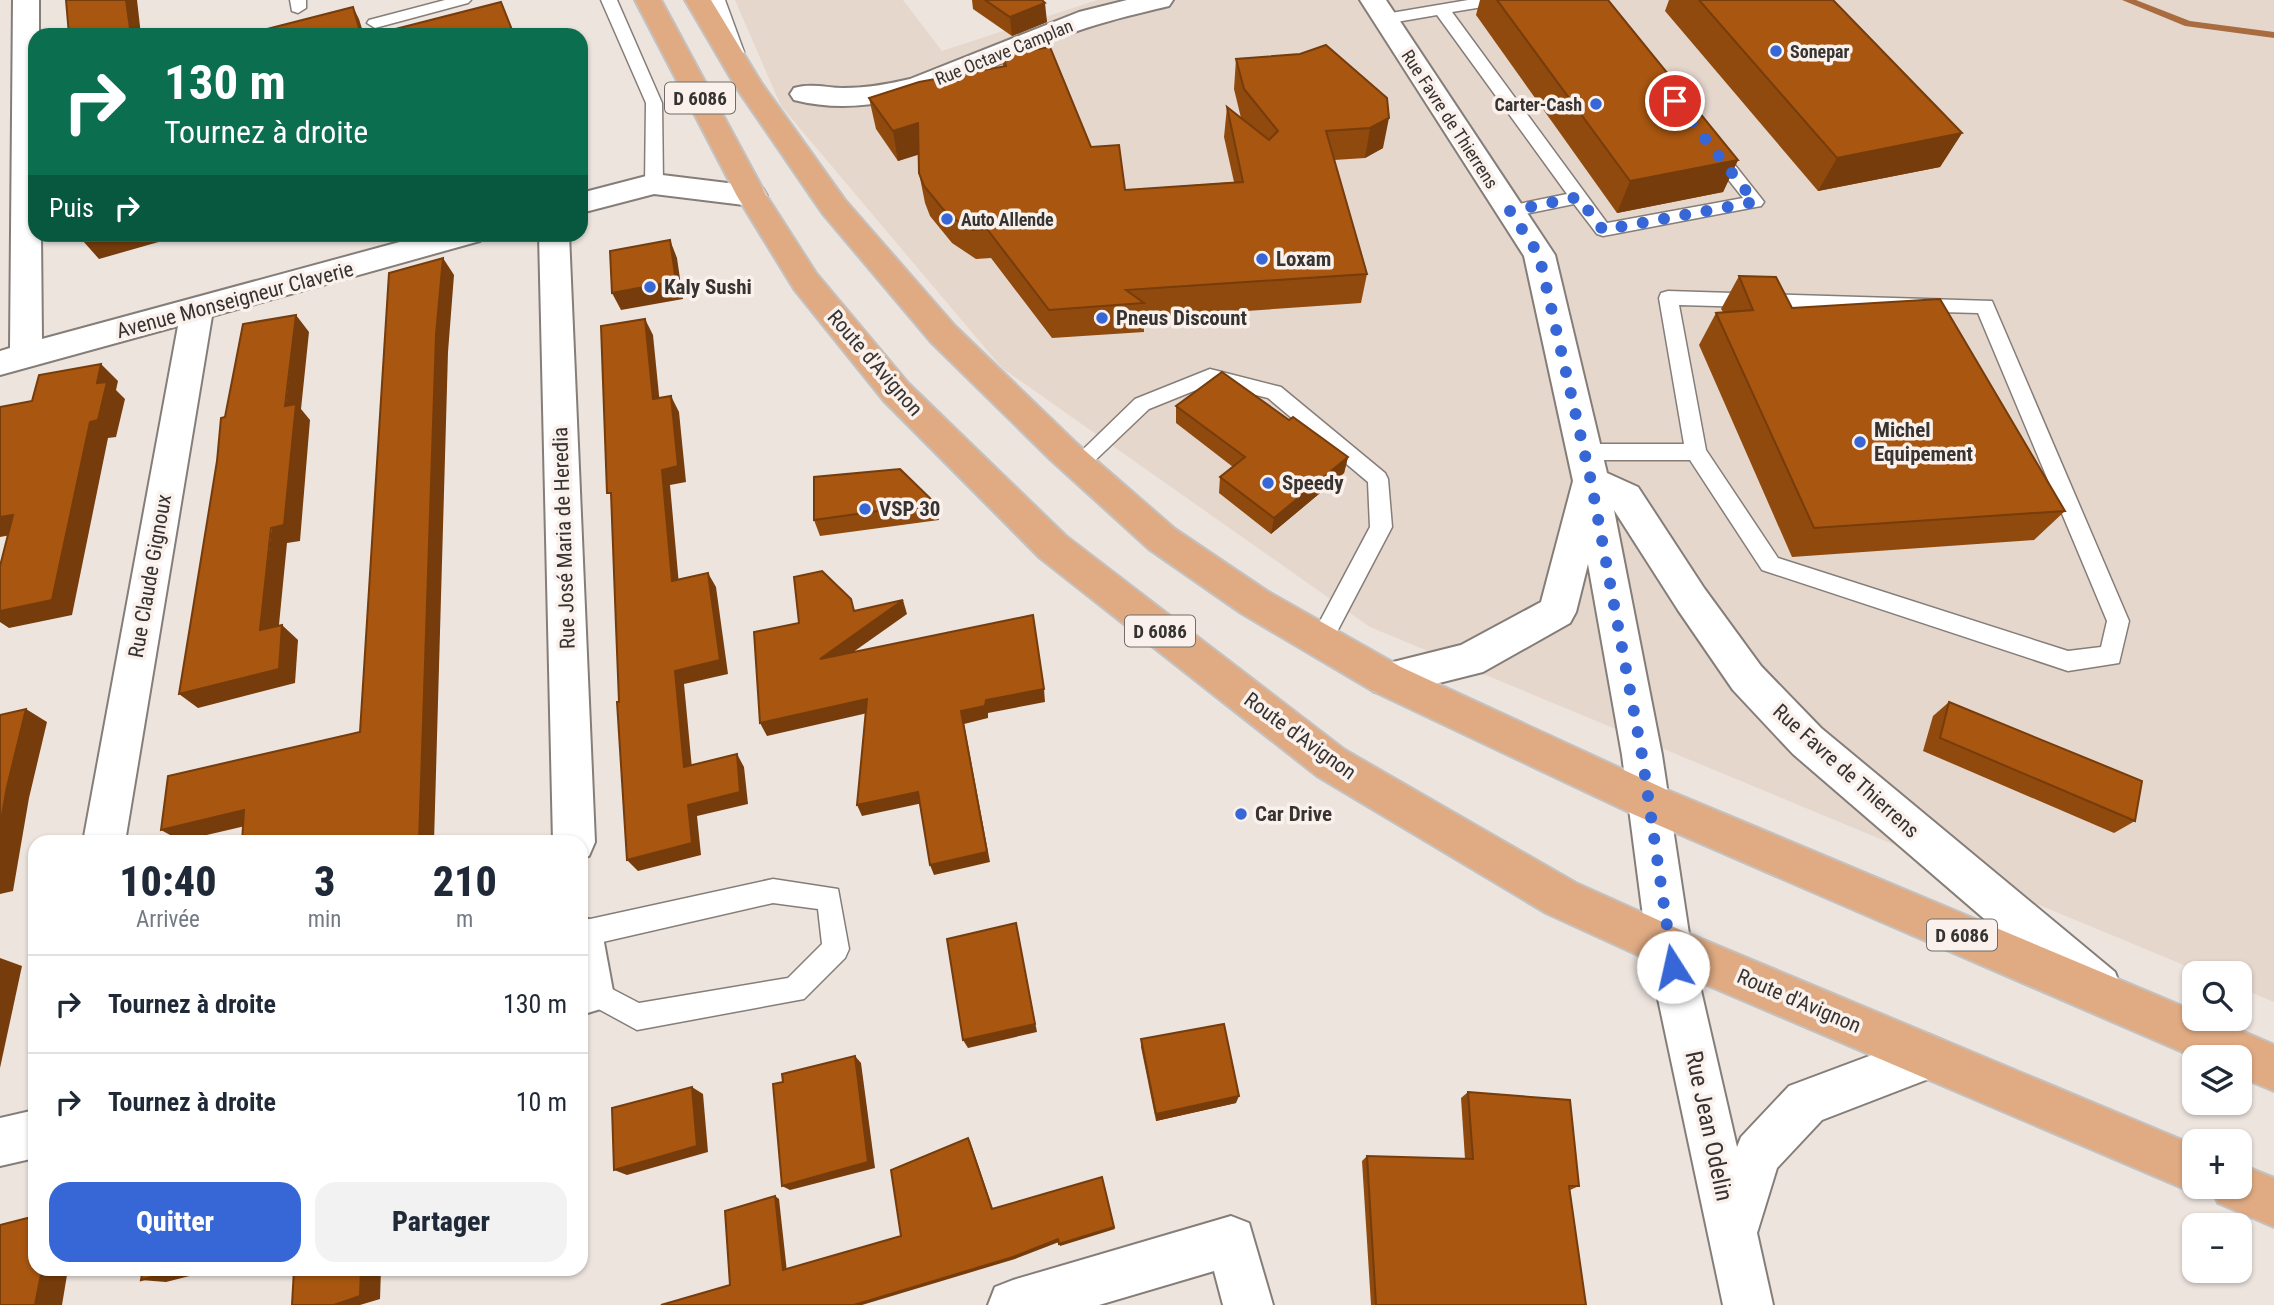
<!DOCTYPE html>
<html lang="fr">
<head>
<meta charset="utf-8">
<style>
  body { margin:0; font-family:"Roboto Condensed",sans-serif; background:#f2f2f3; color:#1f2937; height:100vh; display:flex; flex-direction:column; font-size:26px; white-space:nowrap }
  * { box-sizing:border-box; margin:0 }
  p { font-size:23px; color:#747a83 }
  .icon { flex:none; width:38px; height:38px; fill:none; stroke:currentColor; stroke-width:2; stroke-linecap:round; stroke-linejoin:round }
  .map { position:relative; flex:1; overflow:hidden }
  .drawer { position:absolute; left:28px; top:835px; width:560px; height:441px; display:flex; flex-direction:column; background:#fff; border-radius:21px; box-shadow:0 2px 5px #0004 }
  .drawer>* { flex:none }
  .banner { position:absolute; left:28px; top:28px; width:560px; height:214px; border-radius:21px; box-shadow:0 2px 5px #0004; background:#0b6e4f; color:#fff; overflow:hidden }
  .fabs { position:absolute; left:2182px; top:961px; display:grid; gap:14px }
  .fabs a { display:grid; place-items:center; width:70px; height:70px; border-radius:14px; background:#fff; box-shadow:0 2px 5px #0004; font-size:35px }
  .pin { position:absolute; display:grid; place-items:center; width:60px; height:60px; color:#fff; margin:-30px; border:4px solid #fff; border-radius:50%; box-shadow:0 2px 7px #0007 }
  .me { position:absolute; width:77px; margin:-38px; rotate:350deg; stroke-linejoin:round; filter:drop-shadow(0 0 5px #0008) }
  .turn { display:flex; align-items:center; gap:24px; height:147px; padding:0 21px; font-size:32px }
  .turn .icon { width:91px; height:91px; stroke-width:2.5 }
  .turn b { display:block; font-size:49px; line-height:60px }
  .then { display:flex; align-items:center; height:66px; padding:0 21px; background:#0003; gap:14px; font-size:26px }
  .eta { display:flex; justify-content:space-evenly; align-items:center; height:119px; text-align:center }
  .eta b { font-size:42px; font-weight:800; line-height:49px }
  .cta { display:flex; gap:14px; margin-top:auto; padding:14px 21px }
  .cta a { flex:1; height:80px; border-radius:21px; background:#3767d7; color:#fff; font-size:28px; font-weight:800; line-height:80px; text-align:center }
  .cta a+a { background:#f2f2f3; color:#1f2937 }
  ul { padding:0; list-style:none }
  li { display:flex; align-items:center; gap:21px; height:98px; padding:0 21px; border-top:2px solid #e0e1e3 }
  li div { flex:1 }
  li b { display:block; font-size:26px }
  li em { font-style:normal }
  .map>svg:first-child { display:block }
  .built { fill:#e6d7cd }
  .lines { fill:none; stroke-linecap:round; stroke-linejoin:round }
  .stream { fill:#a96c41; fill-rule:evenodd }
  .lane-casing { stroke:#857d78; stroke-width:3 }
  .street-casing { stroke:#857d78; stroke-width:4 }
  .primary-casing { stroke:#c3c2c1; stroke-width:4 }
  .lane { fill:#fff; fill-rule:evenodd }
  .street { fill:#fff; fill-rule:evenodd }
  .primary { fill:#e0ab83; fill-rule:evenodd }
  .wall { fill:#904a0e }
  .shaded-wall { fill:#763c0b }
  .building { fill:#a85610; stroke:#763c0b; stroke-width:2 }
  .route { stroke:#3767d7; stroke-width:12; stroke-dasharray:0 21.6 }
  .poi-dot { fill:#3767d7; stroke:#faf1ec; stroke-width:2.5 }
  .labels { text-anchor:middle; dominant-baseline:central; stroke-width:7; stroke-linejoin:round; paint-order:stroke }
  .far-poi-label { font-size:18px; font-weight:bold; fill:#363331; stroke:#faf1ec; text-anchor:start }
  .far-street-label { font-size:18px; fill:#363331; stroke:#faf1ec }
  .shield { fill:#faf1ec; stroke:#716c69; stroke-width:2 }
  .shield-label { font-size:19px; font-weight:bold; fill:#363331 }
  .poi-label { font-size:21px; font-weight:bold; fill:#363331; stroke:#faf1ec; text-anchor:start }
  .street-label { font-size:21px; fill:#363331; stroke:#faf1ec }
  .near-street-label { font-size:24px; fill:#363331; stroke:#faf1ec }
</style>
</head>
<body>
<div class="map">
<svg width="2274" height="1305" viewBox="0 0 2274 1305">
  <rect width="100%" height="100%" fill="#ede4de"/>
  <path class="built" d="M 735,0 L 903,0 L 942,51 L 1097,0 L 2274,0 L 2274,1002 L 2240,988 L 2240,973 L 2203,973 L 1370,627 L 1002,368 L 781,106 Z"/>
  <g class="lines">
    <path class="stream" d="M 2122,0 L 2136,0 L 2190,21 L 2274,32 L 2274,38 L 2185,26 Z"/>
    <defs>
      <g id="lane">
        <path d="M 290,0 L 306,0 L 306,8 L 298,13 L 292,11 Z"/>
        <path d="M 445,0 L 471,0 L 468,3 L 375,28 L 367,23 L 369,20 Z"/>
        <path d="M 601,0 L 617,0 L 662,103 L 663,184 L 660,188 L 654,190 L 645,184 L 646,103 Z"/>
        <path d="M 709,0 L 725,0 L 744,52 L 742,55 L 730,55 L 728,52 Z"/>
        <path d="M 1468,0 L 1503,0 L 1495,5 L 1452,12 L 1607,223 L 1743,198 L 1704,149 L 1713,143 L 1719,145 L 1761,198 L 1764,202 L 1761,206 L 1603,236 L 1597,234 L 1574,204 L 1510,217 L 1504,215 L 1501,211 L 1504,207 L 1567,194 L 1437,15 L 1385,24 L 1377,19 L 1385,14 Z"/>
        <path d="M 1668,291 L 1992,301 L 2129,621 L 2119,663 L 2068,671 L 1762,570 L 1690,460 L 1584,460 L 1577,458 L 1574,452 L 1577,446 L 1584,444 L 1684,444 L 1659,298 L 1661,293 ZM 1679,305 L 1978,313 L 2107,621 L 2101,647 L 2068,651 L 1778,558 L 1706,450 Z"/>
        <path d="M 1210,369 L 1281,387 L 1385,473 L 1388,479 L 1392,527 L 1329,647 L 1321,650 L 1313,647 L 1310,640 L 1370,527 L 1368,482 L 1268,398 L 1211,384 L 1149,409 L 1085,470 L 1078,472 L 1071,470 L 1068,464 L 1135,399 Z"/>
        <path d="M 773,879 L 838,889 L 849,949 L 845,958 L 804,999 L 637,1030 L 582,1000 L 581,983 L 591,978 L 639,1003 L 788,978 L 822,944 L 818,909 L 773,903 L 581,947 L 581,921 Z"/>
      </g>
      <g id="street">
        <path d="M 13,0 L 39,0 L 39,35 L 35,35 L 35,234 L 41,234 L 42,339 L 429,234 L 484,234 L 480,241 L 212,316 L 125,842 L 83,842 L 178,326 L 0,375 L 0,351 L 10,348 Z"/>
        <path d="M 1127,0 L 1173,0 L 1169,6 C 1132,15 1096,23 1061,37 C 978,71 888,124 794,100 L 790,94 L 794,88 C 811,83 827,88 844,88 C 867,88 889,84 910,79 L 1079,12 Z"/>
        <path d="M 1360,0 L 1386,0 L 1555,255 L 1607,473 L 1638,487 L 1704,588 L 1761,666 L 1821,728 L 2115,972 L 2121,988 L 2115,1004 L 2099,1010 L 2083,1004 L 1793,754 L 1733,690 L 1678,610 L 1614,510 L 1662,755 L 1691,947 L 1737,1147 L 1741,1137 L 1789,1086 L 1928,1034 L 1944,1041 L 1951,1057 L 1944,1073 L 1822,1120 L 1777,1168 L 1757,1233 L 1773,1305 L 1723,1305 L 1647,947 L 1622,755 L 1588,564 L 1576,612 L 1570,623 L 1483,672 L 1387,696 L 1373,691 L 1368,679 L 1373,667 L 1461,645 L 1541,602 L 1573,481 L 1524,256 Z"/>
        <path d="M 654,174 L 752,186 L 763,189 L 767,196 L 763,203 L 752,206 L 654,194 L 581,213 L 581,193 Z"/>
        <path d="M 539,234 L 569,234 L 595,842 L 589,856 L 581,859 L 581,842 L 553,842 Z"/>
        <path d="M 581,916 L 596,922 L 603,937 L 613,991 L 607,1007 L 581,1015 Z"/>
        <path d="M 35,1110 L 35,1158 L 0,1166 L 0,1118 Z"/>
        <path d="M 1231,1216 L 1249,1223 L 1273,1305 L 1223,1305 L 1214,1271 L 1099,1305 L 988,1305 L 995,1287 L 1013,1280 Z"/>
      </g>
      <g id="primary">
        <path d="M 635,0 L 661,0 L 766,195 L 816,273 L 908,383 L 1066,536 L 1345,750 L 1576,883 L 1685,932 L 2194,1145 L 2194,1186 L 2210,1186 L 2194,1193 L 1653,962 L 1546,913 L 1317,776 L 1040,558 L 884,401 L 794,289 L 737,196 Z"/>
        <path d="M 685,0 L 711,0 L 762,84 L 845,200 L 955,326 L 1075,442 L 1175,529 L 1267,591 L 1401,667 L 1665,789 L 2194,1011 L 2194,1018 L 2212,1018 L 2274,1045 L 2274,1091 L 2240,1077 L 2240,1057 L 2194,1057 L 1635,815 L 1373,691 L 1241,613 L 1149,549 L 1051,460 L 931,342 L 823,214 L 736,87 Z"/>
        <path d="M 2240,1164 L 2274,1178 L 2274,1227 L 2218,1203 L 2211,1186 L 2240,1186 Z"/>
      </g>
    </defs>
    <use href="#lane" class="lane-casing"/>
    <use href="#street" class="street-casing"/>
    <use href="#primary" class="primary-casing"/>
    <use href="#lane" class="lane"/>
    <use href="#street" class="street"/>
    <use href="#primary" class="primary"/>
  </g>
  <g class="wall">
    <path d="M 972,0 L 1042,0 L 1047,22 L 1012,36 L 973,9 Z"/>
    <path d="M 1480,0 L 1608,0 L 1738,160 L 1723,192 L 1617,213 L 1476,15 Z"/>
    <path d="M 1669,0 L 1833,0 L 1962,133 L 1940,167 L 1818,191 L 1665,11 Z"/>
    <path d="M 1326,45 L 1383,148 L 1365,158 L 1334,160 L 1367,274 L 1361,303 L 1144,318 L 1144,332 L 1052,338 L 991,258 L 976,259 L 952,243 L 930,216 L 925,203 L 919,173 L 919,154 L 898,161 L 876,129 L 869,98 L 1003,67 L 1002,55 L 1091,147 L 1125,190 L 1234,182 L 1224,137 L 1227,107 L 1241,118 L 1234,89 L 1236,59 L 1300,54 Z"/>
    <path d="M 1739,276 L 1792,308 L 2065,511 L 2034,540 L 1792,557 L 1699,345 L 1716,313 L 1723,312 L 1721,309 Z"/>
    <path d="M 1176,406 L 1289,420 L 1348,457 L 1344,473 L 1271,534 L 1219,493 L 1220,477 L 1233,467 L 1176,423 Z"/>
    <path d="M 935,503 L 939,520 L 820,536 L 814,520 Z"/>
    <path d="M 1949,702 L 2135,821 L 2114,833 L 1923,751 L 1933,716 Z"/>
    <path d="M 1141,1039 L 1236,1103 L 1156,1121 L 1141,1047 Z"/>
    <path d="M 1468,1092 L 1579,1186 L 1570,1190 L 1586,1305 L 1371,1305 L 1362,1161 L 1367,1156 L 1465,1159 L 1461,1098 Z"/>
  </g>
  <g class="shaded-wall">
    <path d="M 126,0 L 137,0 L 141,35 L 131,35 Z"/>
    <path d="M 1045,3 L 1047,22 L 1012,36 L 1010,17 Z"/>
    <path d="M 353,7 L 359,19 L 364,35 L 361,35 Z"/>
    <path d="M 1389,118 L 1383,148 L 1365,158 L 1370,128 Z"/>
    <path d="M 918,123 L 924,153 L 898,161 L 893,131 Z"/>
    <path d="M 1962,133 L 1940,167 L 1818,191 L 1837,158 Z"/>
    <path d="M 1738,160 L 1723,192 L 1617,213 L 1630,181 Z"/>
    <path d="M 108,234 L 182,234 L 183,235 L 99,259 L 83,241 Z"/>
    <path d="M 670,240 L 677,258 L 683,299 L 621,310 L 612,293 Z"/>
    <path d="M 443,258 L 454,275 L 448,352 L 434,842 L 419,842 L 436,335 Z"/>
    <path d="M 296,315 L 309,332 L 301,409 L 310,420 L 300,541 L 287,543 L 277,645 L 260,630 Z"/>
    <path d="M 645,319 L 653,335 L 661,415 L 653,399 Z"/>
    <path d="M 101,364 L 118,381 L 116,390 L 125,399 L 116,437 L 108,438 L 72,615 L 9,628 L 0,622 L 0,611 L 90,422 Z"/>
    <path d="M 671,396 L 679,412 L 686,482 L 670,485 L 680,596 L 672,581 L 662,470 Z"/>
    <path d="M 1348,457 L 1344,473 L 1271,534 L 1274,518 Z"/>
    <path d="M 13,515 L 33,531 L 0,537 L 0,517 Z"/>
    <path d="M 708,573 L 716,587 L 728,674 L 684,684 L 693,779 L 684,767 L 675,671 Z"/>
    <path d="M 903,600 L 907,614 L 825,672 L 820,659 Z"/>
    <path d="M 282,625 L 298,640 L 295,683 L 198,708 L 179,694 Z"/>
    <path d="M 1044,689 L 1045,702 L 988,713 L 988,718 L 964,724 L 990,862 L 934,875 L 930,865 L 961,711 L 986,700 Z"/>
    <path d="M 867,699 L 872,712 L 767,736 L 760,723 Z"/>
    <path d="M 26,709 L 47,722 L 29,798 L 13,891 L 0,894 L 0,826 L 7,787 Z"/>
    <path d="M 737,754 L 744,767 L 748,804 L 697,816 L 701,855 L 638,871 L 627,860 L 688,805 Z"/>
    <path d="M 918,792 L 923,803 L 862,816 L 857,805 Z"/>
    <path d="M 244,810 L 262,822 L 181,841 L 161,830 Z"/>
    <path d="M 1016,923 L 1037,1032 L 968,1048 L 963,1040 Z"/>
    <path d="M 0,958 L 22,966 L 0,1068 Z"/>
    <path d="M 855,1056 L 861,1063 L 875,1168 L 790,1190 L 782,1186 Z"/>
    <path d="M 692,1087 L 703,1094 L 708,1152 L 627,1175 L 614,1170 Z"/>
    <path d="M 1239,1096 L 1236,1103 L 1156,1121 L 1156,1114 Z"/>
    <path d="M 968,1138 L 970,1141 L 994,1212 L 992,1209 Z"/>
    <path d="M 775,1196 L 779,1199 L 787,1272 L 783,1270 Z"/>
    <path d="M 1114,1227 L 1115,1229 L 1060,1246 L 1059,1244 Z"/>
    <path d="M 1058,1239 L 1059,1242 L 1015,1259 L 862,1305 L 854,1305 Z"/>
    <path d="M 42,1269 L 68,1269 L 62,1305 L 35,1305 Z"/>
    <path d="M 182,1269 L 217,1269 L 166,1282 L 141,1280 Z"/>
    <path d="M 361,1269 L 381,1269 L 380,1299 L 360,1305 L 334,1305 Z"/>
  </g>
  <g class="building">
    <path d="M 66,0 L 126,0 L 131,35 L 69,35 Z"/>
    <path d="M 985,0 L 1042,0 L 1045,3 L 1010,17 Z"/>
    <path d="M 1497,0 L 1608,0 L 1738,160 L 1630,181 Z"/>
    <path d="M 1699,0 L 1833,0 L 1962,133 L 1837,158 Z"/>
    <path d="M 501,2 L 514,35 L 372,35 Z"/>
    <path d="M 353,7 L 361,35 L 268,35 L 267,29 Z"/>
    <path d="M 1326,45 L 1387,98 L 1389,118 L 1370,128 L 1326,131 L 1367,274 L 1126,290 L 1144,303 L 1049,310 L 987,229 L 972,230 L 947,214 L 924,186 L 919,173 L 918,123 L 893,131 L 869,98 L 919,82 L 1006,66 L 1002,55 L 1050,47 L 1091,147 L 1119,145 L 1125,190 L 1243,182 L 1227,107 L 1269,140 L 1278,131 L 1244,89 L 1236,59 L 1300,54 Z"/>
    <path d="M 83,234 L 108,234 L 83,241 Z"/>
    <path d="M 670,240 L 676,281 L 612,293 L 610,251 Z"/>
    <path d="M 443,258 L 436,335 L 419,842 L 242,842 L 244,810 L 161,830 L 168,776 L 360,732 L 389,273 Z"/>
    <path d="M 1739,276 L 1776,277 L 1792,308 L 1940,299 L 2065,511 L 1814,528 L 1716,313 L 1753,310 Z"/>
    <path d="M 296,315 L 285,406 L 296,404 L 284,525 L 271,528 L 260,630 L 282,625 L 279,669 L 179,694 L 217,461 L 221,418 L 225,417 L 243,324 Z"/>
    <path d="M 645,319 L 653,399 L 671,396 L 678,466 L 662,470 L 672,581 L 708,573 L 720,660 L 675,671 L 684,767 L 737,754 L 740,792 L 688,805 L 692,843 L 627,860 L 617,702 L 619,702 L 616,626 L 611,493 L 607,493 L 601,326 Z"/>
    <path d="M 101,364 L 97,383 L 107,382 L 98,420 L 90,422 L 52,600 L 0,611 L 0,566 L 13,515 L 0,517 L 0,407 L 32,401 L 39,375 Z"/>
    <path d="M 1222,372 L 1289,420 L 1293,417 L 1348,457 L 1274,518 L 1220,477 L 1245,457 L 1176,406 Z"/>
    <path d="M 900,469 L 935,503 L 814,520 L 814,477 Z"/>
    <path d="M 822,571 L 851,599 L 854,611 L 903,600 L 820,659 L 1033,615 L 1044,689 L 986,700 L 985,706 L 961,711 L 987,852 L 930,865 L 918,792 L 857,805 L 867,699 L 760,723 L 754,632 L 799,623 L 794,577 Z"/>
    <path d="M 1949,702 L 2142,781 L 2135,821 L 1940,738 Z"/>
    <path d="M 26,709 L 7,787 L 0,826 L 0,715 Z"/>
    <path d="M 1016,923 L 1035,1024 L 963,1040 L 947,939 Z"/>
    <path d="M 1224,1024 L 1239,1096 L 1156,1114 L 1141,1039 Z"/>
    <path d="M 855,1056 L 868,1162 L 782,1186 L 773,1084 L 783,1082 L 782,1074 Z"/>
    <path d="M 692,1087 L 697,1146 L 614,1170 L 612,1108 Z"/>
    <path d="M 1468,1092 L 1570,1100 L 1579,1186 L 1569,1186 L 1586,1305 L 1376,1305 L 1367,1156 L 1473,1159 Z"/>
    <path d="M 968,1138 L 992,1209 L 1102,1177 L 1114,1227 L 1059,1244 L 1058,1239 L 1013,1257 L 854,1305 L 661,1305 L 730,1285 L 725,1211 L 775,1196 L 783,1270 L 901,1236 L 891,1170 Z"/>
    <path d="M 35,1216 L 35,1269 L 42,1269 L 35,1305 L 0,1305 L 0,1225 Z"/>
    <path d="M 143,1269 L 182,1269 L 141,1280 Z"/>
    <path d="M 294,1269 L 361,1269 L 360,1296 L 334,1305 L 292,1305 Z"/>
  </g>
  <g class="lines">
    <path class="route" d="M 1673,967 L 1642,755 L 1591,481 L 1539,255 L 1510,211 L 1578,197 L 1603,230 L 1755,202 L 1675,101"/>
  </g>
  <g class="poi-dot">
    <circle cx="1776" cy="51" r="7"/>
    <circle cx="1596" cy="104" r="7"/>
    <circle cx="947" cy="219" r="7"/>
    <circle cx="1262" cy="259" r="7"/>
    <circle cx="650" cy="287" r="7"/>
    <circle cx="1102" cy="318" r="7"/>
    <circle cx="1860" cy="442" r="7"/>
    <circle cx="1268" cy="483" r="7"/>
    <circle cx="865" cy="509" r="7"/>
    <circle cx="1241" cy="814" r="7"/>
  </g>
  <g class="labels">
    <g class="far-poi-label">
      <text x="1790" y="51">Sonepar</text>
      <text x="1582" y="104" text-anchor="end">Carter-Cash</text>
      <text x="961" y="219">Auto Allende</text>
    </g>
    <g class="far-street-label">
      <text transform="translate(1004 52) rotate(-22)">Rue Octave Camplan</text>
      <text transform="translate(1450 119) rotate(57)">Rue Favre de Thierrens</text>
    </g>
    <g class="shield">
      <rect x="665" y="82.5" width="70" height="31" rx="5"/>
      <rect x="1125" y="615.5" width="70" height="31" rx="5"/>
      <rect x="1927" y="919.5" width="70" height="31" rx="5"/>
    </g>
    <g class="shield-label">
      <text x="700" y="98">D 6086</text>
      <text x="1160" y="631">D 6086</text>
      <text x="1962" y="935">D 6086</text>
    </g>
    <g class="poi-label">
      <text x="1276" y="259">Loxam</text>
      <text x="664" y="287">Kaly Sushi</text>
      <text x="1116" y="318">Pneus Discount</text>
      <text x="1874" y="430">Michel<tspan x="1874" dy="24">Equipement</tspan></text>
      <text x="1282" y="483">Speedy</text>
      <text x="879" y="509">VSP 30</text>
      <text x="1255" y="814">Car Drive</text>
    </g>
    <g class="street-label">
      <text transform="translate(235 300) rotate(-15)">Avenue Monseigneur Claverie</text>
      <text transform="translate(875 363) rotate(49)">Route d'Avignon</text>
      <text transform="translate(564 538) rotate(-92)">Rue José Maria de Heredia</text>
      <text transform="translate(150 576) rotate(-80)">Rue Claude Gignoux</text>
      <text transform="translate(1300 736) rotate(36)">Route d'Avignon</text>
      <text transform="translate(1846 771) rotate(42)">Rue Favre de Thierrens</text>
      <text transform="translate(1799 1001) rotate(23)">Route d'Avignon</text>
    </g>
    <g class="near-street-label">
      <text transform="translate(1709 1126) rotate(78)">Rue Jean Odelin</text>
    </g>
  </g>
</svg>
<div class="fabs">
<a><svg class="icon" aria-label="search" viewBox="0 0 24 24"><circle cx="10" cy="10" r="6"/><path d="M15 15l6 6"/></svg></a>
<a><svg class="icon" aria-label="layers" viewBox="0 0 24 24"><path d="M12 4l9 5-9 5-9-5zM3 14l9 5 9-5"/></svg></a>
<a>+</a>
<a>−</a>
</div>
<div class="pin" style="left:1675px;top:101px;background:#d93025"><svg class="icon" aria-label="arrive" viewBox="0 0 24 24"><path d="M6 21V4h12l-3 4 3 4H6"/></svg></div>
<svg class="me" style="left:1673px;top:967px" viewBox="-20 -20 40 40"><circle r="19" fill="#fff"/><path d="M0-13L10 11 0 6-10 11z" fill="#3767d7"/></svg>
<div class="banner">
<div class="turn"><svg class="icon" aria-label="right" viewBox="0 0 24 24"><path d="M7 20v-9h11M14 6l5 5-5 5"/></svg><div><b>130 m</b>Tournez à droite</div></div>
<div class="then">Puis<svg class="icon" aria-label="right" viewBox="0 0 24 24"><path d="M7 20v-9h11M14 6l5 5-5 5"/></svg></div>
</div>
<section class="drawer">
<div class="eta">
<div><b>10:40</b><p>Arrivée</p></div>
<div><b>3</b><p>min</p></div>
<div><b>210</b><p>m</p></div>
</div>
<ul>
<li><svg class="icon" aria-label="right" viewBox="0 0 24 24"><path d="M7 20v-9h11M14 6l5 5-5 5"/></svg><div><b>Tournez à droite</b></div><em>130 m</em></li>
<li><svg class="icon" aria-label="right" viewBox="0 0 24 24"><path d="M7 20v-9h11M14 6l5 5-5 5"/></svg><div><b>Tournez à droite</b></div><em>10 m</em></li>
</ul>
<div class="cta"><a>Quitter</a><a>Partager</a></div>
</section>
</div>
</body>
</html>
